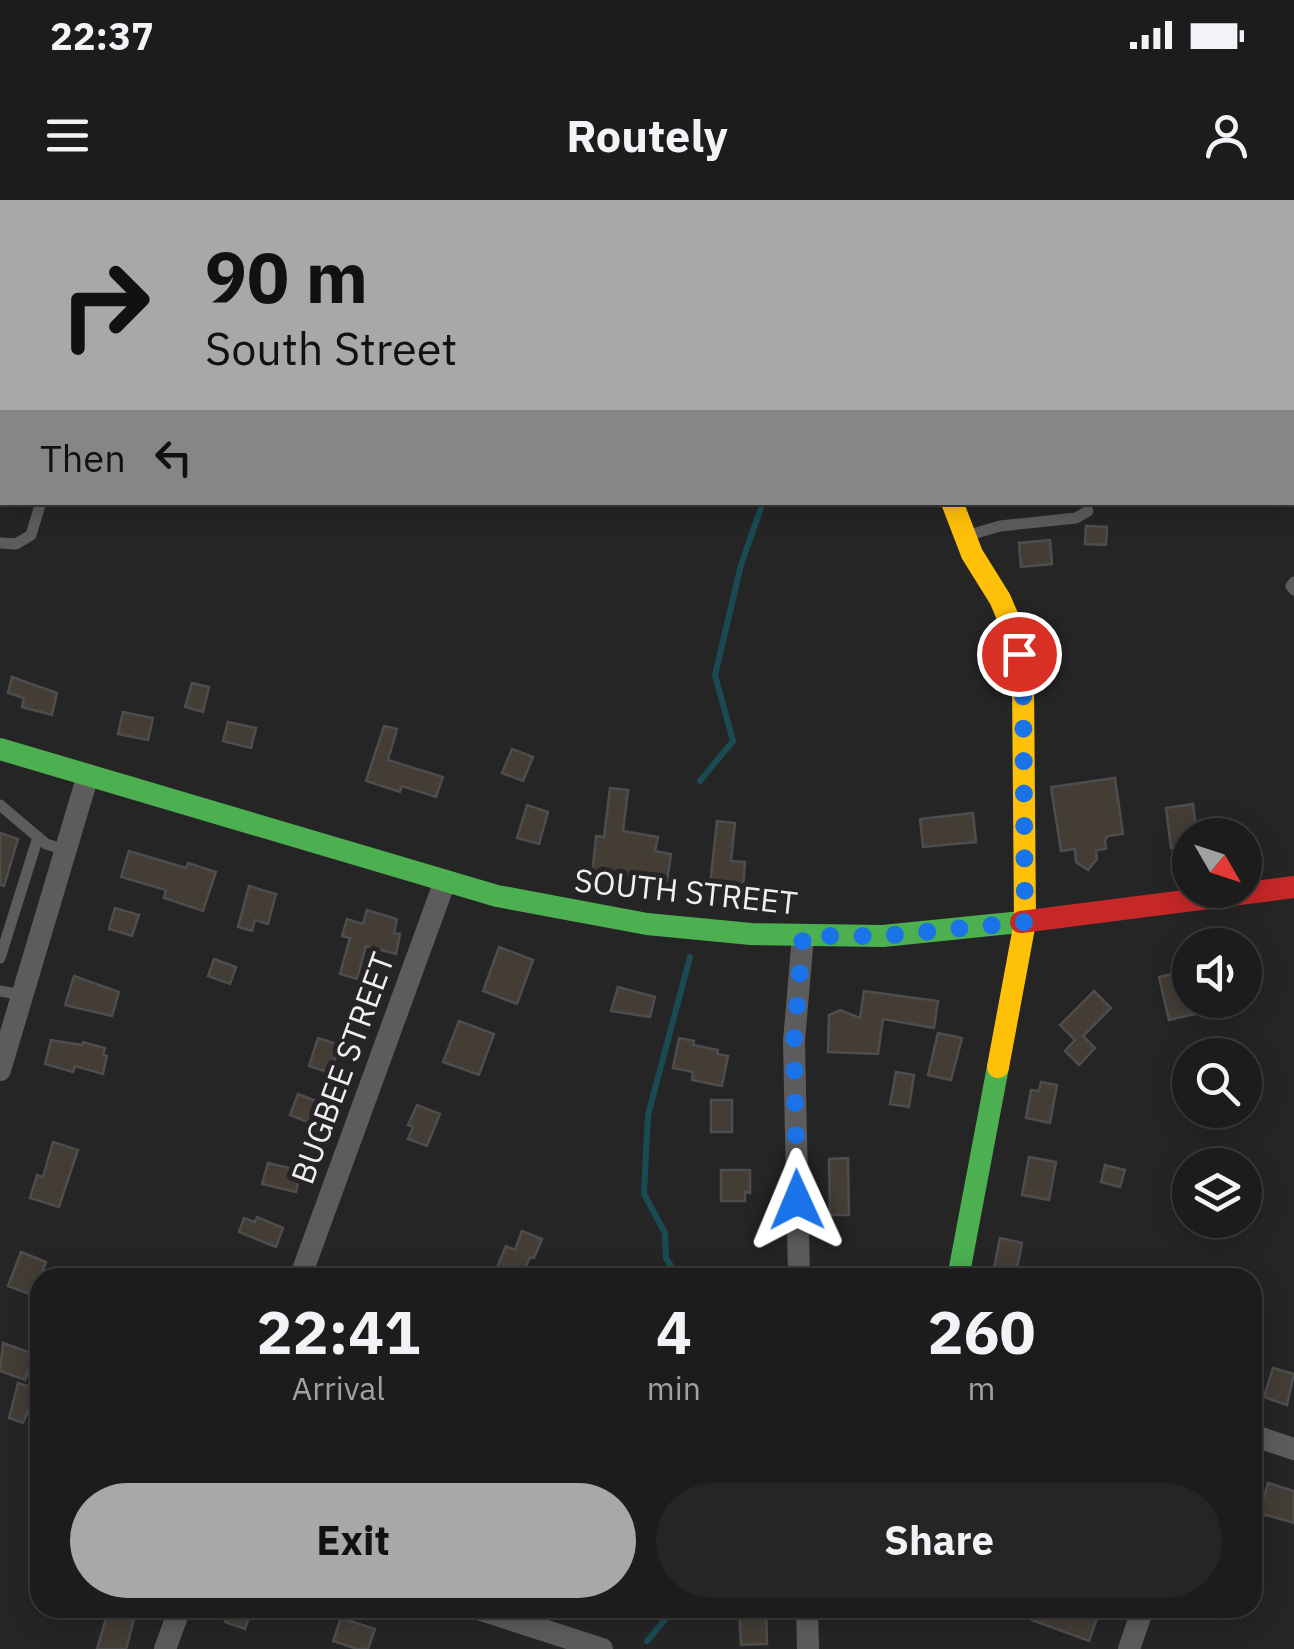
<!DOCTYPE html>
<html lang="en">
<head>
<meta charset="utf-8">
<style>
  body { margin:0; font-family:"IBM Plex Sans",sans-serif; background:#252525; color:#f1f3f6; height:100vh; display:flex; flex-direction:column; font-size:38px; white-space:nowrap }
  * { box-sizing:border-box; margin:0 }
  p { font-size:32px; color:#a0a1a3 }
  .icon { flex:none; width:55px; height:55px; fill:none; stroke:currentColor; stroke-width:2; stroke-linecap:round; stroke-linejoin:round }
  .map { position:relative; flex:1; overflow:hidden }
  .drawer { position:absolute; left:30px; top:1068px; width:1232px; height:350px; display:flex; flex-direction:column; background:#1c1c1c; border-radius:30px; box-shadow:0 5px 25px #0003,0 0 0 2px #3a3a3b }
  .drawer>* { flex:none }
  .banner { position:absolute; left:0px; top:0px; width:1295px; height:305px; box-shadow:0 5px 25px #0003,0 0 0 2px #3a3a3b; background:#a9a8a9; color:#111; overflow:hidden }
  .needle { width:65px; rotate:129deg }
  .tools { position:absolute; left:1172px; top:618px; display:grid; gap:20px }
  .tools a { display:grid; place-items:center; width:90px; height:90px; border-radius:50%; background:#1c1c1c; box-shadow:0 5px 25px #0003,0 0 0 2px #3a3a3b; font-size:50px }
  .pin { position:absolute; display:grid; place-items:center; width:85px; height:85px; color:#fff; margin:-42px; border:5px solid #fff; border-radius:50%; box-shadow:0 2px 10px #0007 }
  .me { position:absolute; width:110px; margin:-55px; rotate:359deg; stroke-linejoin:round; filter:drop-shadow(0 0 8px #0008) }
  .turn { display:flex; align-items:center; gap:35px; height:210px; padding:0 40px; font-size:45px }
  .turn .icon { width:130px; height:130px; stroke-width:2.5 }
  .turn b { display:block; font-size:70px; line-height:85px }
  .then { display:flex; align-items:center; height:95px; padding:0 40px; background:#0003; gap:20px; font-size:38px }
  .eta { display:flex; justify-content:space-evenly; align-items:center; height:170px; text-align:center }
  .eta b { font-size:60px; font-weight:700; line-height:70px }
  .action { display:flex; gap:20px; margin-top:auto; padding:20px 40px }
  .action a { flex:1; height:115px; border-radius:60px; background:#a9a8a9; color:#111; font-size:40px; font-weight:700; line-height:115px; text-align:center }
  .action a+a { background:#252525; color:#f1f3f6 }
  .status { display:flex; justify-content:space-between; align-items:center; height:70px; padding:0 50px; background:#1c1c1c; direction:ltr }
  .status svg { height:28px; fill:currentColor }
  header { display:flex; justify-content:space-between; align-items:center; height:130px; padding:0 40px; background:#1c1c1c; font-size:45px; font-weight:700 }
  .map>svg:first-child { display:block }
  .green { fill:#3a4216 }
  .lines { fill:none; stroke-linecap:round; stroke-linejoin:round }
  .stream { stroke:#1a4b53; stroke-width:6 }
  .river { stroke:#1a4b53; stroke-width:35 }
  .building { fill:#433d36; stroke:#4e4d4e; stroke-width:2.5 }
  .lane { stroke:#5d5c5d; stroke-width:11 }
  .street { stroke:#5d5c5d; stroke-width:22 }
  .fast { stroke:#4caf50; stroke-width:22 }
  .slow { stroke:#ffc107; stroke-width:22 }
  .jam { stroke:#c62828; stroke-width:22 }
  .route { stroke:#1a73e8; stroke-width:18; stroke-dasharray:0 32.4 }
  .labels { text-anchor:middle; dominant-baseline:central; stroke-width:10; stroke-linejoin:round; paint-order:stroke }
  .street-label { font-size:32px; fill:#efeef0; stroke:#262427 }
</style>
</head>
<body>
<div class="status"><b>22:37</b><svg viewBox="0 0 49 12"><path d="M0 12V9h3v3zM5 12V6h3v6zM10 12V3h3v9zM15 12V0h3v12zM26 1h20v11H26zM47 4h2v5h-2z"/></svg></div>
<header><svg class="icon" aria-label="menu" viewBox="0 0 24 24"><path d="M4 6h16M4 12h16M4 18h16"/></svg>Routely<svg class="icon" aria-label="person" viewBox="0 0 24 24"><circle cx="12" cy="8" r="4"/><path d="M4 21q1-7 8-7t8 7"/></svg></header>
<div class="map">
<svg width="1294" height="1449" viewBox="0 0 1294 1449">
  <rect width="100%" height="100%" fill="#262526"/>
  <path class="green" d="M 0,0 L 193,0 L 2,2 L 2,93 Z"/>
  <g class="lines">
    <g class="stream">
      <path d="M 396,2 L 397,0"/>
      <path d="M 700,581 L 733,541 L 715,475 L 741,365 L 763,302"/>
      <path d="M 679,1078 L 666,1058 L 665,1033 L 644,994 L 648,915 L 690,757"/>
      <path d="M 647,1441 L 675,1408"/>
    </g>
    <path class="river" d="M 0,29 L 2,31"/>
  </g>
  <g class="building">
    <path d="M 1086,326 L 1107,327 L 1106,345 L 1085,344 Z"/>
    <path d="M 1050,340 L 1052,364 L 1021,367 L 1019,343 Z"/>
    <path d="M 12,477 L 57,493 L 52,515 L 22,507 L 24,498 L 8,493 Z"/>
    <path d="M 192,483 L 209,487 L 203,512 L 185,507 Z"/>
    <path d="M 123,512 L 153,518 L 148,540 L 118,534 Z"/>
    <path d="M 228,522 L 256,528 L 251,548 L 223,541 Z"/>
    <path d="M 384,526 L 397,529 L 388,560 L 443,577 L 436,597 L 402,586 L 400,592 L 366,581 Z"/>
    <path d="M 512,549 L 533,557 L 523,581 L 502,573 Z"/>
    <path d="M 1115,578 L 1123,634 L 1108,636 L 1105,640 L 1106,649 L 1096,650 L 1097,659 L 1088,670 L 1076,662 L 1075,649 L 1061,651 L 1051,587 Z"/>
    <path d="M 610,588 L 628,590 L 623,631 L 658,637 L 655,651 L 671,654 L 667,681 L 622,674 L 621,680 L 592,677 L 596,636 L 604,637 Z"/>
    <path d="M 1193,604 L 1197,635 L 1190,635 L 1190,646 L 1171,648 L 1166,608 Z"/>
    <path d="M 527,605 L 548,612 L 539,644 L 517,638 Z"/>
    <path d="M 973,613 L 976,642 L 923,647 L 920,619 Z"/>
    <path d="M 717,621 L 735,623 L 731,661 L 745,662 L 743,688 L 710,685 Z"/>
    <path d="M 0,633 L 18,639 L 4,686 L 0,685 Z"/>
    <path d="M 129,651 L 186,668 L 188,663 L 216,672 L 203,711 L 164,698 L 166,690 L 121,677 Z"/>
    <path d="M 249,686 L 276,694 L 268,724 L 255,720 L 252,731 L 238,727 Z"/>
    <path d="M 115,708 L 139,715 L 132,736 L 109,729 Z"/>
    <path d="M 367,710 L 397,719 L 394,733 L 400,734 L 396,754 L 366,746 L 357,779 L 340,774 L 350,738 L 342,736 L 347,719 L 363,724 Z"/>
    <path d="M 499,747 L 533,760 L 517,804 L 483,791 Z"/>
    <path d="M 214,759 L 236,767 L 230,784 L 208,776 Z"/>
    <path d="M 1186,771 L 1195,814 L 1169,820 L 1159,777 Z"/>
    <path d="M 74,776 L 119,792 L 112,816 L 65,805 Z"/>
    <path d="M 618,787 L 655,797 L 650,817 L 611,811 Z"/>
    <path d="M 864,791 L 938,801 L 934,828 L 883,819 L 878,854 L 828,852 L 829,815 L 840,810 L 860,818 Z"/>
    <path d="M 1094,791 L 1111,808 L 1083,836 L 1095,848 L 1079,865 L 1065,851 L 1075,840 L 1060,825 Z"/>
    <path d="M 459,821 L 494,834 L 479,875 L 443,862 Z"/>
    <path d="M 938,833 L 962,838 L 951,880 L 928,875 Z"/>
    <path d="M 318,838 L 340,845 L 330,873 L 309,866 Z"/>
    <path d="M 679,838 L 694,841 L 693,845 L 718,850 L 717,854 L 728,856 L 722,886 L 692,880 L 693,872 L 673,868 Z"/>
    <path d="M 51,840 L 82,845 L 83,842 L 105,848 L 103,855 L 107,856 L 103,874 L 75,866 L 73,872 L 45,864 Z"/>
    <path d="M 896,872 L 914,875 L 909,907 L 890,904 Z"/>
    <path d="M 1041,882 L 1057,885 L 1050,923 L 1026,918 L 1031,890 L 1039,891 Z"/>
    <path d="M 298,894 L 326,905 L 318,926 L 290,915 Z"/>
    <rect x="711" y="900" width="21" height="32"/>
    <path d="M 417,905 L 440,914 L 427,946 L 408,939 L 413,927 L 408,925 Z"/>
    <path d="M 53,942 L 78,950 L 59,1007 L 30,998 L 37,975 L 43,977 Z"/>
    <path d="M 1029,957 L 1056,962 L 1049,1000 L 1022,995 Z"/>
    <path d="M 848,958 L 849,1015 L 830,1015 L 829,959 Z"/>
    <path d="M 268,963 L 301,971 L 296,992 L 262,984 Z"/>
    <path d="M 1105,965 L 1125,970 L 1120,987 L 1101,982 Z"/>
    <path d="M 721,970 L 750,970 L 750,993 L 745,992 L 745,1001 L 721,1001 Z"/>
    <path d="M 257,1017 L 283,1028 L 276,1047 L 239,1032 L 244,1018 L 255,1022 Z"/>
    <path d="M 522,1031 L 542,1039 L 534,1058 L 530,1057 L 521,1078 L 509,1078 L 495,1072 L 506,1046 L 515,1050 Z"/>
    <path d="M 1000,1038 L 1022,1043 L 1015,1078 L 992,1078 Z"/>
    <path d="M 21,1052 L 46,1062 L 40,1078 L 40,1098 L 8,1086 Z"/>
    <path d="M 3,1143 L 34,1154 L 25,1180 L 0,1171 Z"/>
    <path d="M 1273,1168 L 1294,1174 L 1287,1205 L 1264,1197 Z"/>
    <path d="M 18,1183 L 37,1189 L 23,1223 L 9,1218 Z"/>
    <path d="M 1268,1283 L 1294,1291 L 1294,1323 L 1267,1315 L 1252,1318 L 1252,1302 L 1264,1297 Z"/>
    <path d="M 109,1408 L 137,1408 L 126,1449 L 97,1449 Z"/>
    <path d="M 230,1408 L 252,1408 L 245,1429 L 225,1422 Z"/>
    <path d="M 739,1408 L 766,1408 L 767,1444 L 741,1445 Z"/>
    <path d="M 1037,1408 L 1075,1408 L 1098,1415 L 1089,1441 L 1032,1420 Z"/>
    <path d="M 341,1418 L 375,1429 L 368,1449 L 357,1449 L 333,1441 Z"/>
  </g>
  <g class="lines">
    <g class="lane">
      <path d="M 969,335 L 1000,326 L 1076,318 L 1088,311"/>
      <path d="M 0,343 L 16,344 L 31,335 L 41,302"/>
      <path d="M 1294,382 L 1291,386 L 1294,390"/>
      <path d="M 0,605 L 46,644 L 66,650"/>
      <path d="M 0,758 L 38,637"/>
      <path d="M 0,791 L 22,795"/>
    </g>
    <g class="street">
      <path d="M 803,0 L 804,2"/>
      <path d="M 0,870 L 88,575"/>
      <path d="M 300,1078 L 445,681"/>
      <path d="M 799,1078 L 794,841 L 803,736"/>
      <path d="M 1252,1235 L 1294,1249"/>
      <path d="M 475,1408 L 602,1449"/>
      <path d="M 807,1408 L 808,1449"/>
      <path d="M 165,1449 L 180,1408"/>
      <path d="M 1129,1449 L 1143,1408"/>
    </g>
    <g class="fast">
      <path d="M 0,549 L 497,696 L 647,724 L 751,734 L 883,736 L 1021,722"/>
      <path d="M 958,1078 L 998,867"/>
    </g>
    <path class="slow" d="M 952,302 L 972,354 L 1000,399 L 1012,427 L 1023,482 L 1025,722 L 998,867"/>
    <path class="jam" d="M 1021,722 L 1294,687"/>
  </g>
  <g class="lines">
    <path class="route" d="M 797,1000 L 794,841 L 803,736 L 883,736 L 1025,722 L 1023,482 L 1019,454"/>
  </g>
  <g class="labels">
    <g class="street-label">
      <text transform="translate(686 691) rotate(6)">SOUTH STREET</text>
      <text transform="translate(342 868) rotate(-70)">BUGBEE STREET</text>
    </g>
  </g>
</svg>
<div class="tools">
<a><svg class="needle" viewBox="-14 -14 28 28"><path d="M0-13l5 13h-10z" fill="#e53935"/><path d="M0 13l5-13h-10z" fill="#a0a1a3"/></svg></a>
<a><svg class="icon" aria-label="sound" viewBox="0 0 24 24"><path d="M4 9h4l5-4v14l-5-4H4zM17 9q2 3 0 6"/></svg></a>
<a><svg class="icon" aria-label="search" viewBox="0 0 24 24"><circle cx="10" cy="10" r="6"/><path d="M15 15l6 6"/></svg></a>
<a><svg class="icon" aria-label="layers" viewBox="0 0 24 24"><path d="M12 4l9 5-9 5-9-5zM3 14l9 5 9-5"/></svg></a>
</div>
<div class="pin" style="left:1019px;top:454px;background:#d93025"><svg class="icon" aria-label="arrive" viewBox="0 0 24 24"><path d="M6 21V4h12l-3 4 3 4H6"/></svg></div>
<svg class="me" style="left:797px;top:1000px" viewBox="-20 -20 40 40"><path d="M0-17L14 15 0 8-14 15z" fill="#1a73e8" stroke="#fff" stroke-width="4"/></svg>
<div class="banner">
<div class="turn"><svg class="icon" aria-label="right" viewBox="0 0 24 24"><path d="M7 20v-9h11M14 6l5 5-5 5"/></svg><div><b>90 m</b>South Street</div></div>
<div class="then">Then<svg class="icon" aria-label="left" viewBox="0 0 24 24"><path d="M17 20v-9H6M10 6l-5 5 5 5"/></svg></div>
</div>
<section class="drawer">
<div class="eta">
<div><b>22:41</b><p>Arrival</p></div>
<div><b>4</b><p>min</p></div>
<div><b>260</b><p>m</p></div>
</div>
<div class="action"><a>Exit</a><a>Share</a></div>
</section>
</div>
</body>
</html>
